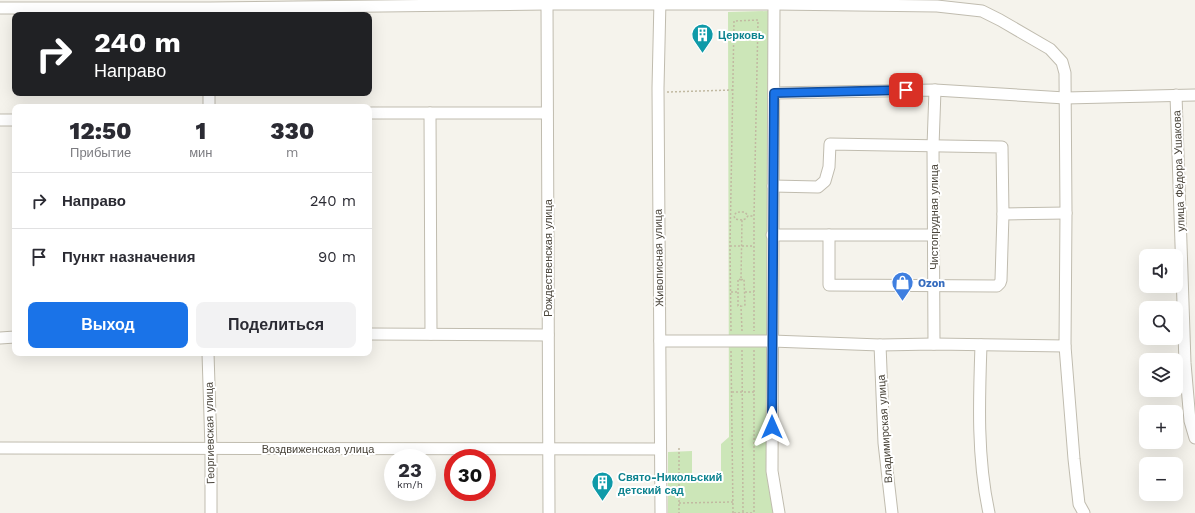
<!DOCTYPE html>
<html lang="ru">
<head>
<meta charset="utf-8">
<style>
  body { margin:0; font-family:"Work Sans",sans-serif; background:#f2f2f3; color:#2b2b33; height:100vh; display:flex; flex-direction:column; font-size:15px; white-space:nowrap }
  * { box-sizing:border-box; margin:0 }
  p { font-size:13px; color:#7c7c81 }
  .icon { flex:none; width:22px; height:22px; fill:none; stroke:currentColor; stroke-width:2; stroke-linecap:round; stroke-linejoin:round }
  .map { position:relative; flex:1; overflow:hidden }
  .side { position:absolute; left:12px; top:104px; width:360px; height:252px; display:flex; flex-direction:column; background:#fff; border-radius:8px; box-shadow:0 4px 16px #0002 }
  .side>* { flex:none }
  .guide { position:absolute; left:12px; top:12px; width:360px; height:84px; border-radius:8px; box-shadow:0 4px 16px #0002; background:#202124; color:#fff; overflow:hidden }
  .fabs { position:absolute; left:1139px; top:249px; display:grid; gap:8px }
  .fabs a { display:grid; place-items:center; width:44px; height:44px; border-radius:8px; background:#fff; box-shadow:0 4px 16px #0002; font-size:20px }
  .speed { position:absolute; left:384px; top:449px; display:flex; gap:8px; font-size:20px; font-weight:700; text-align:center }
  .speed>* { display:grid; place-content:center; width:52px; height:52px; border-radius:50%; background:#fff; box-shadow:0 4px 16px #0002; line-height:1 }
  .speed small { font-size:10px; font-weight:400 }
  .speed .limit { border:6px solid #d22; background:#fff; color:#111 }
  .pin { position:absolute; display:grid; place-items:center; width:34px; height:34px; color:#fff; margin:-17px; border-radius:8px; box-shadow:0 2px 6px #0006 }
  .me { position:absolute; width:44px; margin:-22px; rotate:0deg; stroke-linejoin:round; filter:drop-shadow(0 0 3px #0008) }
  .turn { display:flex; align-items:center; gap:14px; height:84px; padding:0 16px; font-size:18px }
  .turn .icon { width:52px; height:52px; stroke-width:2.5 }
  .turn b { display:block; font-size:28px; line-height:34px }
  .eta { display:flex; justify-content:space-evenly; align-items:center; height:68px; text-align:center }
  .eta b { font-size:24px; font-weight:800; line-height:28px }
  .button { display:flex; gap:8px; margin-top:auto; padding:8px 16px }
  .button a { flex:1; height:46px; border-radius:8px; background:#1a73e8; color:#fff; font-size:16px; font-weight:800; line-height:46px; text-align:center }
  .button a+a { background:#f2f2f3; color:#2b2b33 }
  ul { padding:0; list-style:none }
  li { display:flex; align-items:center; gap:12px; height:56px; padding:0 16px; border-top:1px solid #e1e1e2 }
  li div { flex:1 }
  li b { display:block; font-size:15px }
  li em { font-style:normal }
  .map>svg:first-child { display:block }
  .green { fill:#cce6b8 }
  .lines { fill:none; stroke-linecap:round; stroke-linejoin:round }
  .minor-casing { stroke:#c0bcaf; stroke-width:13 }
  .path { stroke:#c1b9a1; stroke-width:1.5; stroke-dasharray:2 2; stroke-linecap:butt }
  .minor { stroke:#fff; stroke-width:11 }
  .route-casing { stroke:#114b97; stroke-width:10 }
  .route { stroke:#1a73e8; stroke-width:7 }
  .labels { text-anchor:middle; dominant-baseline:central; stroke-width:4; stroke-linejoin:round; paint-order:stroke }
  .culture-label { font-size:11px; font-weight:bold; fill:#0d838f; stroke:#fff; text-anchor:start }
  .street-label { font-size:11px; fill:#49443a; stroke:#fff }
  .shop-label { font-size:11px; font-weight:bold; fill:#366cbe; stroke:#fff; text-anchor:start }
</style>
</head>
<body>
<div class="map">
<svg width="1195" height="513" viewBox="0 0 1195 513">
  <rect width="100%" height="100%" fill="#f5f3ec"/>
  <path class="green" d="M 768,11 L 768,468 L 775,513 L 668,513 L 668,452 L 692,451 L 692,482 L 721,481 L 721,444 L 729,437 L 728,12 Z"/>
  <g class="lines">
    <defs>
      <g id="minor">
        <path d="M 660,0 L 658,88 L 661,513"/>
        <path d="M 547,4 L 549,513"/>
        <path d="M 774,4 L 772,471 L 779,513"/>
        <path d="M 0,8 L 210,8 L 547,4 L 774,4 L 937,6 L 982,11 L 1000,20 L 1050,49 L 1062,62 L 1065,73 L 1066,213 L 1065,346 L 934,344 L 880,345 L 772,341 L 660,341"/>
        <path d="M 774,93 L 935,90 L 1065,98 L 1195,95"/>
        <path d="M 1176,95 L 1185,363 L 1190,421 L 1195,438"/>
        <path d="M 209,107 L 209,93"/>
        <path d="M 369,113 L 547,113"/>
        <path d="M 430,113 L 431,334"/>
        <path d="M 0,120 L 15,120"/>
        <path d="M 773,186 L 818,187 L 825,181 L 829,167 L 830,144 L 1002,147 L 1003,214 L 1066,213"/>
        <path d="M 772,235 L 934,235"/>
        <path d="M 829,235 L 829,285 L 997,286 L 1000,283 L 1001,280 L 1003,214"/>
        <path d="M 369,334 L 548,335"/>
        <path d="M 0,338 L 15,337"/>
        <path d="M 934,344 L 933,146 L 935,90"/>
        <path d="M 880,345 L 884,443 L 892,513"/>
        <path d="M 981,345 C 979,401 977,458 989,513"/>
        <path d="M 1065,346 L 1074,459 L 1079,504 L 1084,513"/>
        <path d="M 208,353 L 211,449 L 211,513"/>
        <path d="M 0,448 L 660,449"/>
      </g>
    </defs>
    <use href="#minor" class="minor-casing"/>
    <g class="path">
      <path d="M 667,92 L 733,90"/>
      <path d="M 742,220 L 735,219 L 734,216 C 736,211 740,212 745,212 L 748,216"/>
      <path d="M 730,246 L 754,246"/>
      <path d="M 741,280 L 744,279 L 745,305 L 742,306"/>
      <path d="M 731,292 L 738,292"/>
      <path d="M 745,292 L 754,292"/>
      <path d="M 731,331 L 730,246 L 734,21 L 758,20 L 754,216 L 754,331"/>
      <path d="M 742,331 L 741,306 L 738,306 L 738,279 L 741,280 L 742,220 L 745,219 L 748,216 L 754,216"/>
      <path d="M 742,350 L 743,512"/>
      <path d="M 754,350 L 754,512"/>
      <path d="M 731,351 L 733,513"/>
      <path d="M 732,392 L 754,392"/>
      <path d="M 679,448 L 679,513"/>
      <path d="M 679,503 L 733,502"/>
      <path d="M 734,513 L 754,513"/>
    </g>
    <use href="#minor" class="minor"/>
  </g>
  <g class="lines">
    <defs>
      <path id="route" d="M 772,427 L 774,93 L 906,90"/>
    </defs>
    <use href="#route" class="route-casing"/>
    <use href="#route" class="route"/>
  </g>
  <defs>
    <symbol id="building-pin" viewBox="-11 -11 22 30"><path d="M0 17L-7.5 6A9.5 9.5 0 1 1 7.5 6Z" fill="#0f9aa8" stroke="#fff"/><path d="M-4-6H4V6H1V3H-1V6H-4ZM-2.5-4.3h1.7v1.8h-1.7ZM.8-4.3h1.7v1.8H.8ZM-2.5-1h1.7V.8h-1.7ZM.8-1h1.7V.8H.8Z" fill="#fff"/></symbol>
    <symbol id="shop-pin" viewBox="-11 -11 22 30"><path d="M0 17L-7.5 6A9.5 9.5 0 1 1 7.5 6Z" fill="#3f7fe0" stroke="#fff"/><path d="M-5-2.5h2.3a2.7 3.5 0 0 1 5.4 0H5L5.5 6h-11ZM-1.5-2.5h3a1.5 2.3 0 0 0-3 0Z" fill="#fff"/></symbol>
  </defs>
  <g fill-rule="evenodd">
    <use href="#building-pin" x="690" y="22" width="25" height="34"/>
    <use href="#shop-pin" x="890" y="270" width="25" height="34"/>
    <use href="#building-pin" x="590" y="470" width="25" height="34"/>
  </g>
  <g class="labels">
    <g class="culture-label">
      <text x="718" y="35">Церковь</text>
      <text x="618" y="477">Свято-Никольский<tspan x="618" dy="13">детский сад</tspan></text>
    </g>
    <g class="street-label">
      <text transform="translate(1179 171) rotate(-92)">улица Фёдора Ушакова</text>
      <text transform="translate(934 217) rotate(-90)">Чистопрудная улица</text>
      <text transform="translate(548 258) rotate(-90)">Рождественская улица</text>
      <text transform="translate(659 258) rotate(-91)">Живописная улица</text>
      <text transform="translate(885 429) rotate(-94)">Владимирская улица</text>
      <text transform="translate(210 433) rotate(-91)">Георгиевская улица</text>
      <text x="318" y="449">Воздвиженская улица</text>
    </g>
    <g class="shop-label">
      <text x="918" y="283">Ozon</text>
    </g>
  </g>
</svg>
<div class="fabs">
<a><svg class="icon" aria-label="sound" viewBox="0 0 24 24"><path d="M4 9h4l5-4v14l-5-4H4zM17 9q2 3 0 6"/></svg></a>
<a><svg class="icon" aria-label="search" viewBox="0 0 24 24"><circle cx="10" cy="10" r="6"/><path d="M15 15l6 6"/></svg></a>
<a><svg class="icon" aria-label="layers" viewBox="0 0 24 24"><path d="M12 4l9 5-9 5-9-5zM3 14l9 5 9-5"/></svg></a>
<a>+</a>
<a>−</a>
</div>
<div class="speed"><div>23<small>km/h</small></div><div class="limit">30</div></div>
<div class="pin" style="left:906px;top:90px;background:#d93025"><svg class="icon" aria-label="arrive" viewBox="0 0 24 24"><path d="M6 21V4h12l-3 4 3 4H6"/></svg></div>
<svg class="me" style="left:772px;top:427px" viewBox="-20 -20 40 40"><path d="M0-17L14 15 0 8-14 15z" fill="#1a73e8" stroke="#fff" stroke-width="4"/></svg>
<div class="guide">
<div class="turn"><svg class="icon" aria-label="right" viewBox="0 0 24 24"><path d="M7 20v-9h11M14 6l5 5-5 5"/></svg><div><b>240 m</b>Направо</div></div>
</div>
<section class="side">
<div class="eta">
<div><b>12:50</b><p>Прибытие</p></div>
<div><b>1</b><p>мин</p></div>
<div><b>330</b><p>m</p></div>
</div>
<ul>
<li><svg class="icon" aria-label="right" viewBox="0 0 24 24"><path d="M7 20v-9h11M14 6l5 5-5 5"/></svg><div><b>Направо</b></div><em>240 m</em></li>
<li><svg class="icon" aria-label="arrive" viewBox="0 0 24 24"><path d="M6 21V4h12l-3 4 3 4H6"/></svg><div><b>Пункт назначения</b></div><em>90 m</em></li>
</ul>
<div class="button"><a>Выход</a><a>Поделиться</a></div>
</section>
</div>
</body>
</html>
